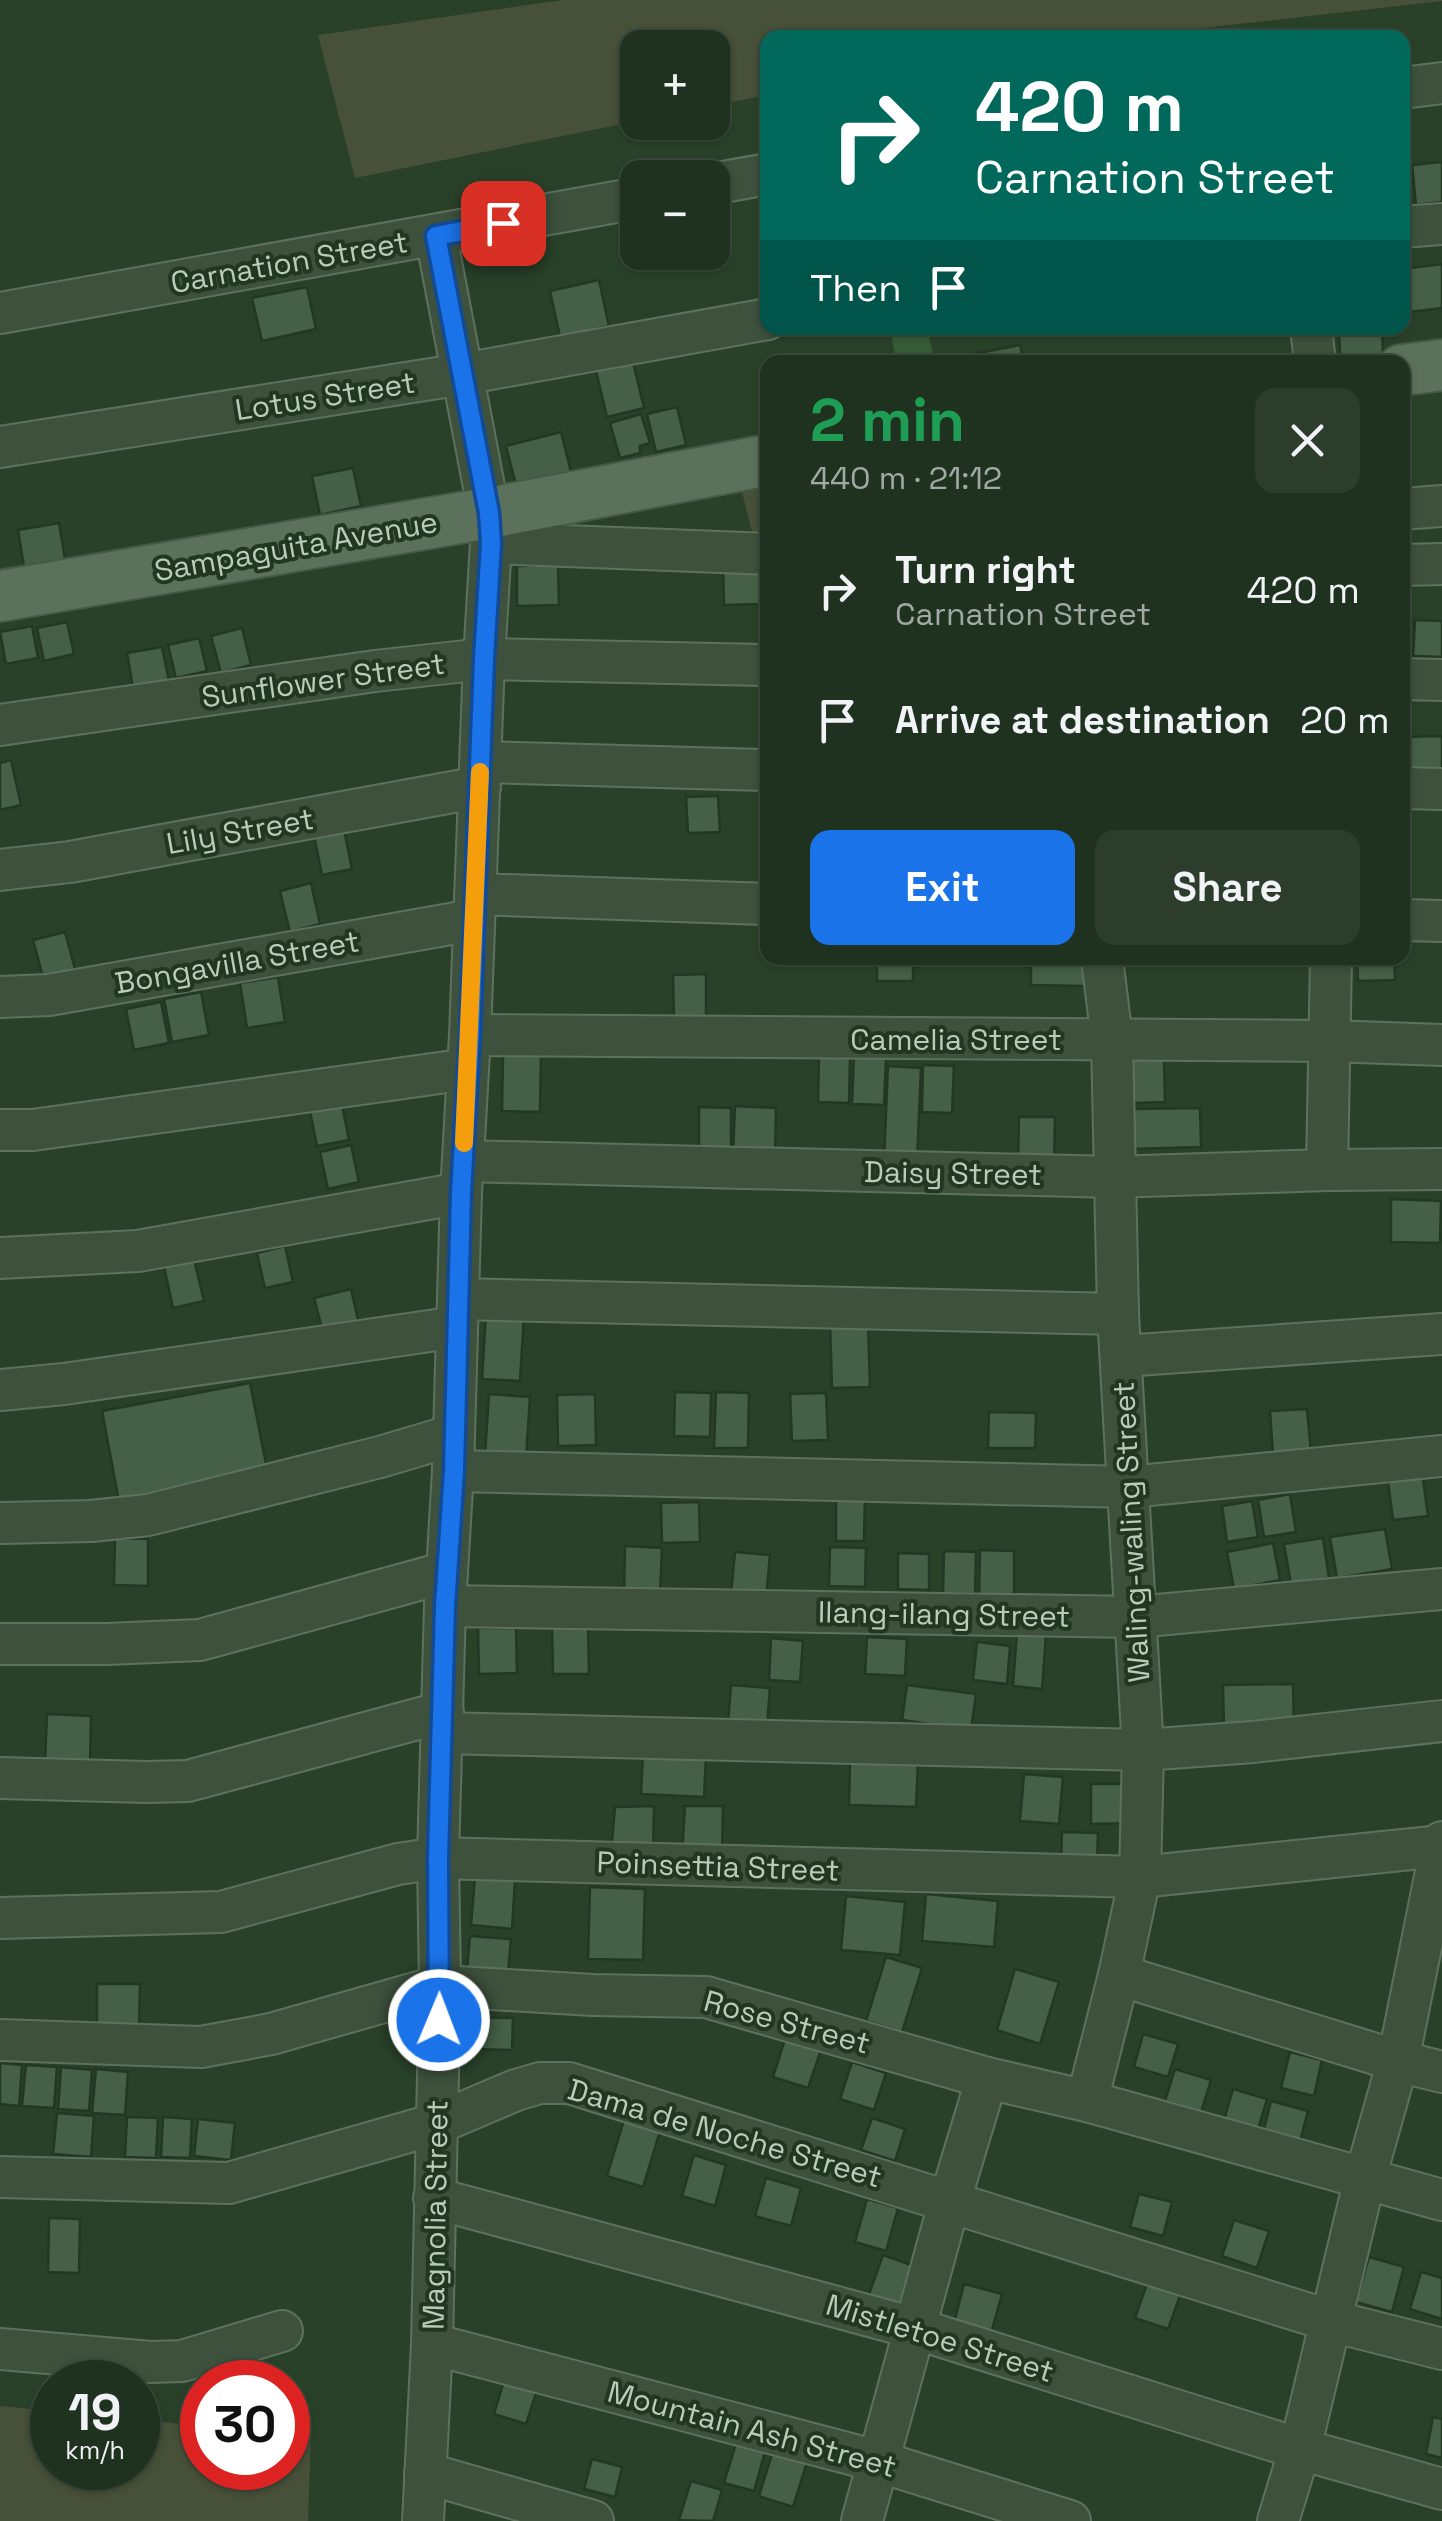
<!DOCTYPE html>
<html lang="en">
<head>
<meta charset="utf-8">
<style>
  body { margin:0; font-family:"Space Grotesk",sans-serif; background:#2c3d2c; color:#f1f3f6; height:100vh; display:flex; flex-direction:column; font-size:38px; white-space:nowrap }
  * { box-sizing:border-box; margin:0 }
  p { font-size:32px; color:#a1a9a4 }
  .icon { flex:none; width:55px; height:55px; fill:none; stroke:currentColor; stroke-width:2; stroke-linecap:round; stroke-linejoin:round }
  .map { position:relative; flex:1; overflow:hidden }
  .side { position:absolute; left:760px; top:355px; width:650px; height:610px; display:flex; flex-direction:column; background:#1f311f; border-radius:20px; box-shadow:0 2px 8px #0004,0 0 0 2px #3c4c3d }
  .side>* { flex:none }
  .guide { position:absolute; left:760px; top:30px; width:650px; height:305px; border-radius:20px; box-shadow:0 2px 8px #0004,0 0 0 2px #3c4c3d; background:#00695c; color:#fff; overflow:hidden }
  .fabs { position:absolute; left:620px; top:30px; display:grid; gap:20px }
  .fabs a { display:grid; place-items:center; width:110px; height:110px; border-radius:20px; background:#1f311f; box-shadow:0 2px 8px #0004,0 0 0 2px #3c4c3d; font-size:50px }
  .speed { position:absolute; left:30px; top:2360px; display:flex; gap:20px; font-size:50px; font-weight:700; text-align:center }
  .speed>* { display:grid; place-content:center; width:130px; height:130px; border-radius:50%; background:#1f311f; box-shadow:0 2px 8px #0004,0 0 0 2px #3c4c3d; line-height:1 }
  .speed small { font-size:25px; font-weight:400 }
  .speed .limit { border:15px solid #d22; background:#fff; color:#111 }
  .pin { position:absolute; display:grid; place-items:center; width:85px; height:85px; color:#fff; margin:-42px; border-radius:20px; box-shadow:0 5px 15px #0006 }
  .me { position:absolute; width:110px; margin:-55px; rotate:1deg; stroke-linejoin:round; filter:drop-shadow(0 0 8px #0008) }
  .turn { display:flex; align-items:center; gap:35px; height:210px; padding:0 50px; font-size:45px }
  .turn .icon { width:130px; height:130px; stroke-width:2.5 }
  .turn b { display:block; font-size:70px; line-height:85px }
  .then { display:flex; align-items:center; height:95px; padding:0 50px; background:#0003; gap:20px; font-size:38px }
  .round { display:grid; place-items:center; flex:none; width:105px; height:105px; border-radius:20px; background:#2c3d2c }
  .head { display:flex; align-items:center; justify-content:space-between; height:170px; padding:0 50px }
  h1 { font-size:60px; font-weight:800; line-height:75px; color:#1e9e55 }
  .primary-button { display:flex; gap:20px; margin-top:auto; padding:20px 50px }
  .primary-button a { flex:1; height:115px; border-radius:20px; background:#1a73e8; color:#fff; font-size:40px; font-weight:800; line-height:115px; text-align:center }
  .primary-button a+a { background:#2c3d2c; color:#f1f3f6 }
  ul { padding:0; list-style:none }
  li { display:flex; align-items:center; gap:30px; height:130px; padding:0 50px }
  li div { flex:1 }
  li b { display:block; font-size:38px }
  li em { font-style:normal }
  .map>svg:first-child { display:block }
  .green { fill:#475038 }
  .water { fill:#355c36 }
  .building { fill:#456046; stroke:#233824; stroke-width:2.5 }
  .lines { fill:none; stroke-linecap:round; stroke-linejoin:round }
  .minor-casing { stroke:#5e715f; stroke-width:44 }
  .major-casing { stroke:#475a47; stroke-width:54 }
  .minor { stroke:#3d513d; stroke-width:40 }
  .major { stroke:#5b715c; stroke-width:50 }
  .route-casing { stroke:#114b97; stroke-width:25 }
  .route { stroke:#1a73e8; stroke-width:18 }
  .slow { stroke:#f59e0b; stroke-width:18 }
  .labels { text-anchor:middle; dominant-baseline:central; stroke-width:8; stroke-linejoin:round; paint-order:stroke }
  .street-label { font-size:30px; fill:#bacbbb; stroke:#213722 }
</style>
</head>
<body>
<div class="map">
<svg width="1442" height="2521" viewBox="0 0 1442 2521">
  <rect width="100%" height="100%" fill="#294129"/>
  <g class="green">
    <path d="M 563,0 L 1442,0 L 1442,1 L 1115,38 L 768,38 L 767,95 L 713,106 L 712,48 L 638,48 L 637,121 L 355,178 L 318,35 Z"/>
    <path d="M 767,483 L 767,540 L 754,540 L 741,488 Z"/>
    <path d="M 0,2406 L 52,2411 L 52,2468 L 138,2468 L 138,2420 L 202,2426 L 202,2468 L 288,2468 L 288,2434 L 311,2436 L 308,2521 L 0,2521 Z"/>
  </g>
  <path class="water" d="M 891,328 L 927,328 L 935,362 L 895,362 Z"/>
  <g class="building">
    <path d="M 1442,162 L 1442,202 L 1416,205 L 1412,165 Z"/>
    <path d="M 1442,264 L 1442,308 L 1402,313 L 1402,269 Z"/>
    <path d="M 599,280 L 609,326 L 560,337 L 550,291 Z"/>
    <path d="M 307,287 L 316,329 L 262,341 L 252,298 Z"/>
    <path d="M 1339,328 L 1382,328 L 1383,354 L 1340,355 Z"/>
    <path d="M 1020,345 L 1024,362 L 943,362 L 942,360 Z"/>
    <path d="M 633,362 L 644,408 L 607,417 L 596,371 Z"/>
    <path d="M 677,407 L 686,445 L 656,452 L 647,414 Z"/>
    <path d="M 641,414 L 650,443 L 640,446 L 640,453 L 620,458 L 610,423 Z"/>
    <path d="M 561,432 L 572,476 L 517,489 L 506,446 Z"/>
    <path d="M 353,468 L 361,506 L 320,515 L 312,476 Z"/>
    <path d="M 59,523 L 66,565 L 25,573 L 18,530 Z"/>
    <path d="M 558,565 L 559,605 L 517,606 L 517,566 Z"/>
    <path d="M 760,566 L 761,604 L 724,605 L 723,567 Z"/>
    <path d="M 1415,620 L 1442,621 L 1442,657 L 1413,656 Z"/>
    <path d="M 67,622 L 74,654 L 44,661 L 37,628 Z"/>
    <path d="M 32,626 L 38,658 L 6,664 L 0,632 Z"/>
    <path d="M 242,628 L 251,665 L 221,673 L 211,636 Z"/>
    <path d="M 199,638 L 207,671 L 176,678 L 168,645 Z"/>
    <path d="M 162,647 L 169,681 L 133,688 L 127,653 Z"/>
    <path d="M 1442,736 L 1442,773 L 1402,773 L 1402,737 Z"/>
    <path d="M 11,760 L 21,805 L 0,810 L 0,763 Z"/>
    <path d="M 718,796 L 720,832 L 688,833 L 686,797 Z"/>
    <path d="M 344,830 L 352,869 L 322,875 L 314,836 Z"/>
    <path d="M 311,883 L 320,924 L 290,932 L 280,891 Z"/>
    <path d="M 65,932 L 75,969 L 43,977 L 33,940 Z"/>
    <rect x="877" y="958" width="36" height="23"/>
    <path d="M 1031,958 L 1086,958 L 1085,986 L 1031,985 Z"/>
    <path d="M 1357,958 L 1394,958 L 1395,980 L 1358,981 Z"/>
    <path d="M 706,974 L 706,1019 L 674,1019 L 673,975 Z"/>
    <path d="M 278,977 L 285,1022 L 247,1028 L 240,983 Z"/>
    <path d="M 201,992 L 209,1035 L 172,1042 L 164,999 Z"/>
    <path d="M 161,1002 L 169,1043 L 134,1050 L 126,1009 Z"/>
    <path d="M 503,1055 L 541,1056 L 540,1112 L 502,1111 Z"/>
    <path d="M 819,1056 L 850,1057 L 849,1103 L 818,1102 Z"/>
    <path d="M 1164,1056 L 1165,1102 L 1133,1103 L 1132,1058 Z"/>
    <path d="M 854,1057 L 886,1058 L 884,1105 L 852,1104 Z"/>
    <path d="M 923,1065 L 954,1066 L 952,1113 L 922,1112 Z"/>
    <path d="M 888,1066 L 921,1068 L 917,1161 L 884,1160 Z"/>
    <path d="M 340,1095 L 349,1140 L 317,1146 L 308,1102 Z"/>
    <path d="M 735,1106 L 776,1108 L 775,1157 L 733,1156 Z"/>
    <path d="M 699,1107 L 731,1108 L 731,1156 L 699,1156 Z"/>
    <path d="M 1200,1108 L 1201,1147 L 1131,1149 L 1130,1109 Z"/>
    <path d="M 1019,1117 L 1055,1117 L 1054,1164 L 1018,1164 Z"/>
    <path d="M 351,1145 L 359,1182 L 328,1189 L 320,1152 Z"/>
    <path d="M 1391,1199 L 1441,1201 L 1440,1243 L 1391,1242 Z"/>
    <path d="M 285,1246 L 293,1282 L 265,1288 L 257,1253 Z"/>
    <path d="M 193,1255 L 204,1301 L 173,1308 L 163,1262 Z"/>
    <path d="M 351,1289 L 359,1324 L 323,1332 L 314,1298 Z"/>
    <path d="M 486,1313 L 524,1315 L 520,1381 L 482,1379 Z"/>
    <path d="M 868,1322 L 870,1387 L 832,1388 L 830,1323 Z"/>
    <path d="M 250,1383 L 269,1479 L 120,1507 L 102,1411 Z"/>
    <path d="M 675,1392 L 711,1393 L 710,1437 L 674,1436 Z"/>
    <path d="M 716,1392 L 749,1393 L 748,1448 L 714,1448 Z"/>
    <path d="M 826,1393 L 828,1440 L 792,1441 L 790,1394 Z"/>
    <path d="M 489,1394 L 530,1397 L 526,1458 L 485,1455 Z"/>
    <path d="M 595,1394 L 596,1445 L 558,1446 L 557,1395 Z"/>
    <path d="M 1307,1409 L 1311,1452 L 1273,1455 L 1270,1411 Z"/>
    <path d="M 989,1412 L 1036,1413 L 1035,1448 L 988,1448 Z"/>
    <path d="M 1422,1471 L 1428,1516 L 1393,1520 L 1387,1475 Z"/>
    <path d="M 1290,1494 L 1296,1532 L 1264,1537 L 1258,1500 Z"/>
    <path d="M 836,1495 L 865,1496 L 864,1541 L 836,1541 Z"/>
    <path d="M 1252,1501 L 1258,1537 L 1227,1542 L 1222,1506 Z"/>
    <path d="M 699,1502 L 700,1542 L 662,1543 L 661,1503 Z"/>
    <path d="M 1385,1529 L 1392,1569 L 1337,1578 L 1330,1537 Z"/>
    <path d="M 115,1538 L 148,1539 L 148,1586 L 114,1585 Z"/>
    <path d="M 1323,1538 L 1329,1578 L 1291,1584 L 1284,1544 Z"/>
    <path d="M 1273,1543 L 1280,1580 L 1234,1589 L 1227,1552 Z"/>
    <path d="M 625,1546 L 662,1548 L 660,1596 L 624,1595 Z"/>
    <path d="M 830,1547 L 866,1548 L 865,1587 L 829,1586 Z"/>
    <path d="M 980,1550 L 1014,1551 L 1014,1596 L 979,1596 Z"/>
    <path d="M 944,1551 L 976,1552 L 975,1594 L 943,1593 Z"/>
    <path d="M 735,1552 L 770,1555 L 766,1598 L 731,1594 Z"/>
    <path d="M 898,1553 L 929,1554 L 929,1590 L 898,1589 Z"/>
    <path d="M 588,1626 L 589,1674 L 553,1674 L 552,1627 Z"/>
    <path d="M 478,1628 L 516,1628 L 517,1673 L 479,1674 Z"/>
    <path d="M 1017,1632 L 1046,1635 L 1042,1689 L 1013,1686 Z"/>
    <path d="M 867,1637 L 907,1639 L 905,1676 L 865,1674 Z"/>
    <path d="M 771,1638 L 803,1641 L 800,1682 L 769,1680 Z"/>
    <path d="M 977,1642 L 1010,1646 L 1007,1684 L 973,1680 Z"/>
    <path d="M 1293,1684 L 1294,1725 L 1224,1726 L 1223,1685 Z"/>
    <path d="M 731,1685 L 770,1688 L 767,1725 L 728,1722 Z"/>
    <path d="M 907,1685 L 976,1694 L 971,1730 L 902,1720 Z"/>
    <path d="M 47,1714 L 91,1716 L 90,1765 L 45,1763 Z"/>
    <path d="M 643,1753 L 706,1755 L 704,1797 L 641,1794 Z"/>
    <path d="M 850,1759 L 918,1762 L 916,1807 L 849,1805 Z"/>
    <path d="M 1024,1774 L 1063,1777 L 1059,1824 L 1020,1821 Z"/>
    <path d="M 1091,1784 L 1133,1784 L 1133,1823 L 1091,1824 Z"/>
    <path d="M 654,1806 L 653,1854 L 611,1854 L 615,1807 Z"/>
    <path d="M 685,1806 L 723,1806 L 722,1854 L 682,1855 Z"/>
    <path d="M 1062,1832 L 1098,1833 L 1097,1863 L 1061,1862 Z"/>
    <path d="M 475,1877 L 515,1880 L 512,1929 L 471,1925 Z"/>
    <path d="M 590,1887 L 645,1889 L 643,1960 L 588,1959 Z"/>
    <path d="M 926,1894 L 998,1901 L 994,1947 L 922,1941 Z"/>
    <path d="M 846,1896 L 905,1902 L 900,1955 L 841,1950 Z"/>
    <path d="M 470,1936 L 511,1939 L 507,1984 L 466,1981 Z"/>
    <path d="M 886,1957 L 922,1968 L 902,2032 L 866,2021 Z"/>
    <path d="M 1015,1969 L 1059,1982 L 1040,2044 L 997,2030 Z"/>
    <path d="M 97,1984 L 140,1984 L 139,2029 L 97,2029 Z"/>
    <path d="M 475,2017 L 513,2018 L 512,2050 L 474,2049 Z"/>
    <path d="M 1143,2034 L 1178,2044 L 1168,2077 L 1134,2067 Z"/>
    <path d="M 786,2036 L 822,2047 L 808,2088 L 773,2077 Z"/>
    <path d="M 1290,2052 L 1322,2060 L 1314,2096 L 1281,2088 Z"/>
    <path d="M 852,2062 L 886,2073 L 874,2110 L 840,2099 Z"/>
    <path d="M 0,2063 L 22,2065 L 19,2106 L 0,2104 Z"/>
    <path d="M 26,2065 L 57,2067 L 54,2108 L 22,2106 Z"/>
    <path d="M 61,2067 L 92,2070 L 89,2111 L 58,2109 Z"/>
    <path d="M 96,2069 L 128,2072 L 125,2115 L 92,2113 Z"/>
    <path d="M 1175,2069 L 1211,2080 L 1201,2112 L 1165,2101 Z"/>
    <path d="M 1233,2089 L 1267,2099 L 1256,2136 L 1222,2127 Z"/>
    <path d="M 1271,2101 L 1308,2111 L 1299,2146 L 1262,2137 Z"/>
    <path d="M 57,2113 L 94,2116 L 91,2157 L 53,2154 Z"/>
    <path d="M 127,2117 L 158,2118 L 156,2158 L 125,2157 Z"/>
    <path d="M 163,2117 L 192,2119 L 190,2158 L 161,2157 Z"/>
    <path d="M 872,2118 L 905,2129 L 895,2161 L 861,2150 Z"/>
    <path d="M 198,2119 L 235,2123 L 231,2160 L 194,2156 Z"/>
    <path d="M 624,2120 L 660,2131 L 643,2187 L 607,2176 Z"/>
    <path d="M 694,2155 L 726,2165 L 715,2206 L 682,2196 Z"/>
    <path d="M 766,2178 L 801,2188 L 791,2226 L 755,2216 Z"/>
    <path d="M 1139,2194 L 1172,2202 L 1163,2236 L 1130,2227 Z"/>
    <path d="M 867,2199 L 898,2208 L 886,2251 L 855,2242 Z"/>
    <path d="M 49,2218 L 80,2219 L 79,2273 L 48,2272 Z"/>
    <path d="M 1234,2220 L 1269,2231 L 1257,2268 L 1222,2256 Z"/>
    <path d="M 883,2255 L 917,2267 L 901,2312 L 867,2300 Z"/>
    <path d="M 1369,2257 L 1404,2267 L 1392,2312 L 1356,2302 Z"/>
    <path d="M 1421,2272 L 1442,2278 L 1442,2319 L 1410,2309 Z"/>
    <path d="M 1148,2281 L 1181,2293 L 1168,2329 L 1135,2318 Z"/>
    <path d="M 964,2284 L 1002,2294 L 991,2333 L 954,2323 Z"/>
    <path d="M 507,2371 L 540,2381 L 526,2424 L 494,2414 Z"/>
    <path d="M 1433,2417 L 1442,2419 L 1442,2458 L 1426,2454 Z"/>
    <path d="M 738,2437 L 767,2445 L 754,2491 L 724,2483 Z"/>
    <path d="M 773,2451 L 807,2462 L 793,2507 L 759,2496 Z"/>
    <path d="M 592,2459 L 622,2467 L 615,2497 L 584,2489 Z"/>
    <path d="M 691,2481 L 722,2490 L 713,2521 L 679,2520 Z"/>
  </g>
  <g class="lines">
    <defs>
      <g id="minor">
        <path d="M 1402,88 L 1442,83"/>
        <path d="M 712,184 L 768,174"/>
        <path d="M 1402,227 L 1442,224"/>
        <path d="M 0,313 L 638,198"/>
        <path d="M 1311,328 L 1315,362"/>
        <path d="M 0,447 L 463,374 L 768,319"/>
        <path d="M 1402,509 L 1442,506"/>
        <path d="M 491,543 L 768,554"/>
        <path d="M 1402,565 L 1442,564"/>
        <path d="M 1402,679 L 1442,680"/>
        <path d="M 0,725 L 375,671 L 484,659 L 768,665"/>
        <path d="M 481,762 L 768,770"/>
        <path d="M 1402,788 L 1442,789"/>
        <path d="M 0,870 L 70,862 L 480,787"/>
        <path d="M 475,894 L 768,904"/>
        <path d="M 1402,920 L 1442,921"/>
        <path d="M 0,997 L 49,995 L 473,920"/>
        <path d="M 470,1035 L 1329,1041 L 1442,1045"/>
        <path d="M 0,1130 L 33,1130 L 468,1069"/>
        <path d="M 463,1161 L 1113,1177 L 1327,1170 L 1442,1169"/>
        <path d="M 1327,1170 L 1331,958"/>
        <path d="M 0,1258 L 138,1251 L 461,1193"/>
        <path d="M 458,1299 L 1118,1314"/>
        <path d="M 1122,1356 L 1442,1334"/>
        <path d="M 0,1390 L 64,1384 L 457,1327"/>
        <path d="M 453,1471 L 1129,1487 L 1442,1456"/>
        <path d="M 0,1523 L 91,1521 L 148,1515 L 380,1457 L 454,1435"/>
        <path d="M 445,1606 L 1135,1617 L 1442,1589"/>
        <path d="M 0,1644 L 107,1644 L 200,1640 L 447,1572"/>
        <path d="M 442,1733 L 1143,1750 L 1253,1742 L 1442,1721"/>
        <path d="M 0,1778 L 145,1782 L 188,1781 L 443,1712"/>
        <path d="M 0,1918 L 221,1912 L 398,1864 L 438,1858 L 1140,1877 L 1442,1846"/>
        <path d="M 1119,1975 L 1398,2061 L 1442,2072"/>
        <path d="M 0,2040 L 201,2047 L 271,2034 L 440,1986 L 593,1995 L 706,1997 L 987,2078 L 1087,2101 L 1442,2200"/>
        <path d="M 1087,2101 L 1119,1975 L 1140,1877 L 1143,1750 L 1118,1314 L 1112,1040 L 1102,958"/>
        <path d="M 0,2177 L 229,2183 L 436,2124 L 516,2090 L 540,2083 L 569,2083 L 1331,2321 L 1442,2349"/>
        <path d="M 434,2198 L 914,2328 L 1300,2449 L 1442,2489"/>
        <path d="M 432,2344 L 877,2461 L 1070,2521"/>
        <path d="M 0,2349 L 151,2362 L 182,2361 L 282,2331"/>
        <path d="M 425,2473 L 593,2521"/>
        <path d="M 423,2521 L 432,2344 L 440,1986 L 438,1858 L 445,1606 L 453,1471 L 461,1193 L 470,1035 L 484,659 L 491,543 L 489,513 L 436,236"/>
        <path d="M 862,2521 L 950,2200 L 987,2078"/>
        <path d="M 1278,2521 L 1300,2449 L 1365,2178 L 1398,2061 L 1442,1842"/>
      </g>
      <g id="major">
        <path d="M 1402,370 L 1442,365"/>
        <path d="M 0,596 L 489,513 L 768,460"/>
      </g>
    </defs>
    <use href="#minor" class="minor-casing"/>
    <use href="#major" class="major-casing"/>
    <use href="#minor" class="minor"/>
    <use href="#major" class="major"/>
  </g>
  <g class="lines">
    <defs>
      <path id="route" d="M 439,2020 L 438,1858 L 445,1606 L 454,1471 L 461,1193 L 470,1035 L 484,659 L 491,543 L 489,513 L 436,236 L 503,223"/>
    </defs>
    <use href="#route" class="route-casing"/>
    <use href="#route" class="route"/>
    <path class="slow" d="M 464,1143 L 480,772"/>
  </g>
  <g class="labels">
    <g class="street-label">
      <text transform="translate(289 262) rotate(-10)">Carnation Street</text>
      <text transform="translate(325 396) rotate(-9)">Lotus Street</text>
      <text transform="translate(296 546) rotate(-10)">Sampaguita Avenue</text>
      <text transform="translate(323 680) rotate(-8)">Sunflower Street</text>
      <text transform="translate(240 831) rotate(-10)">Lily Street</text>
      <text transform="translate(237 962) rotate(-10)">Bongavilla Street</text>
      <text x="956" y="1039">Camelia Street</text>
      <text transform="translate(953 1173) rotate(1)">Daisy Street</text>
      <text transform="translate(1131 1532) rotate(-93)">Waling-waling Street</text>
      <text transform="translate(944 1614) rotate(1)">Ilang-ilang Street</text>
      <text transform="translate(718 1866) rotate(2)">Poinsettia Street</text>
      <text transform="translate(787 2022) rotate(15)">Rose Street</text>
      <text transform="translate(725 2133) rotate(16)">Dama de Noche Street</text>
      <text transform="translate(435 2215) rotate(-89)">Magnolia Street</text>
      <text transform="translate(940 2338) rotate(17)">Mistletoe Street</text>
      <text transform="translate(752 2429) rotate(15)">Mountain Ash Street</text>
    </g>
  </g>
</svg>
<div class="fabs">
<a>+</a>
<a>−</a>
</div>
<div class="speed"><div>19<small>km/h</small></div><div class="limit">30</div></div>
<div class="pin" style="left:503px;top:223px;background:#d93025"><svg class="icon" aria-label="arrive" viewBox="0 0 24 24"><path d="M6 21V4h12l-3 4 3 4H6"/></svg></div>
<svg class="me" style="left:439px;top:2020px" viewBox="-20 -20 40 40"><circle r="17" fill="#1a73e8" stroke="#fff" stroke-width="3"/><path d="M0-11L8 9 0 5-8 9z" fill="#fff"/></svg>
<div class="guide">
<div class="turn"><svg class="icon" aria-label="right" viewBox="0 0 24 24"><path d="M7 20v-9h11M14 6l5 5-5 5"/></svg><div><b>420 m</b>Carnation Street</div></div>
<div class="then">Then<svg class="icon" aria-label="arrive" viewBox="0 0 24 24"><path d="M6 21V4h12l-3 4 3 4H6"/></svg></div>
</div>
<section class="side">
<div class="head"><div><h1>2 min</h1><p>440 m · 21:12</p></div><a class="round"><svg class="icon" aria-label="close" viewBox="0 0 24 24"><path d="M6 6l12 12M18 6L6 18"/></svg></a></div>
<ul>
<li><svg class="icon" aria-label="right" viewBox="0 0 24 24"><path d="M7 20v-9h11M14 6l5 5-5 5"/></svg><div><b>Turn right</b><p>Carnation Street</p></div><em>420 m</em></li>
<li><svg class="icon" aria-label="arrive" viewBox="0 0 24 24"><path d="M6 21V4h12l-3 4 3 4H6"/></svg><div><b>Arrive at destination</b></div><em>20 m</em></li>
</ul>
<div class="primary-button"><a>Exit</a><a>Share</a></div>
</section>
</div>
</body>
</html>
